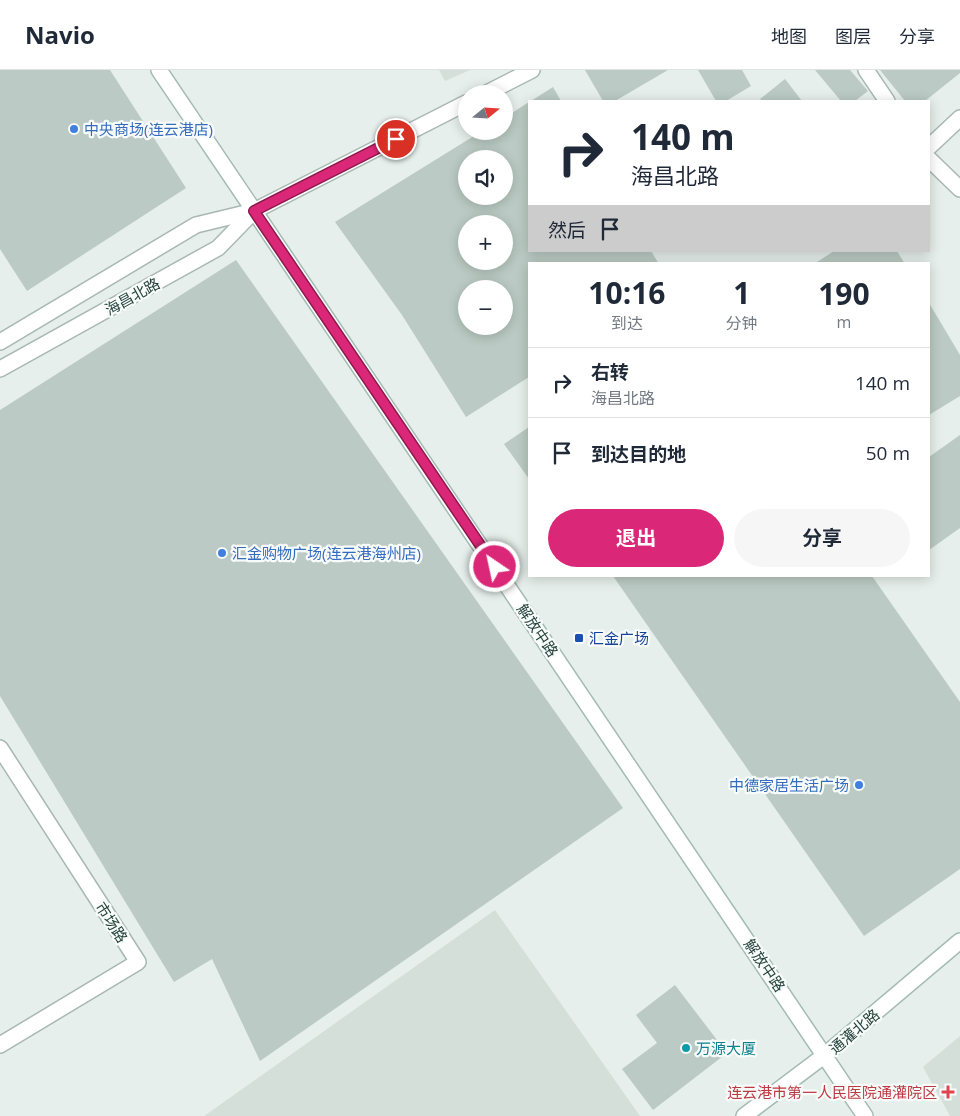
<!DOCTYPE html>
<html lang="zh">
<head>
<meta charset="utf-8">
<style>
  body { margin:0; font-family:"Open Sans","Noto Sans SC",sans-serif; background:#f6f6f7; color:#1f2937; height:100vh; display:flex; flex-direction:column; font-size:19px; white-space:nowrap }
  * { box-sizing:border-box; margin:0 }
  p { font-size:16px; color:#747a83 }
  .icon { flex:none; width:28px; height:28px; fill:none; stroke:currentColor; stroke-width:2; stroke-linecap:round; stroke-linejoin:round }
  .map { position:relative; flex:1; overflow:hidden }
  .side { position:absolute; left:528px; top:192px; width:402px; height:315px; display:flex; flex-direction:column; background:#fff; border-radius:0px; box-shadow:0 2px 12px #0003 }
  .side>* { flex:none }
  .hud { position:absolute; left:528px; top:30px; width:402px; height:152px; border-radius:0px; box-shadow:0 2px 12px #0003; background:#fff; color:#1f2937; overflow:hidden }
  .needle { width:32px; rotate:72deg }
  .fabs { position:absolute; left:458px; top:15px; display:grid; gap:10px }
  .fabs a { display:grid; place-items:center; width:55px; height:55px; border-radius:50%; background:#fff; box-shadow:0 2px 12px #0003; font-size:25px }
  .pin { position:absolute; display:grid; place-items:center; width:42px; height:42px; color:#fff; margin:-21px; border:2px solid #fff; border-radius:50%; box-shadow:0 1px 5px #0007 }
  .me { position:absolute; width:55px; margin:-28px; rotate:326deg; stroke-linejoin:round; filter:drop-shadow(0 0 4px #0008) }
  .turn { display:flex; align-items:center; gap:18px; height:105px; padding:0 20px; font-size:22px }
  .turn .icon { width:65px; height:65px; stroke-width:2.5 }
  .turn b { display:block; font-size:35px; line-height:42px }
  .then { display:flex; align-items:center; height:48px; padding:0 20px; background:#0003; gap:10px; font-size:19px }
  .eta { display:flex; justify-content:space-evenly; align-items:center; height:85px; text-align:center }
  .eta b { font-size:30px; font-weight:700; line-height:35px }
  .cta { display:flex; gap:10px; margin-top:auto; padding:10px 20px }
  .cta a { flex:1; height:58px; border-radius:30px; background:#db2777; color:#fff; font-size:20px; font-weight:700; line-height:58px; text-align:center }
  .cta a+a { background:#f6f6f7; color:#1f2937 }
  ul { padding:0; list-style:none }
  li { display:flex; align-items:center; gap:15px; height:70px; padding:0 20px; border-top:1px solid #e0e1e3 }
  li div { flex:1 }
  li b { display:block; font-size:19px }
  li em { font-style:normal }
  header { display:flex; align-items:center; gap:30px; box-sizing:border-box; height:70px; padding:0 25px; background:#fff; border-bottom:1px solid #e0e1e3 }
  header strong { font-size:24px }
  nav { display:flex; gap:28px; margin-inline-start:auto; font-size:18px }
  .map>svg:first-child { display:block }
  .built { fill:#d4dfda }
  .building { fill:#bbcac4; fill-rule:evenodd }
  .lines { fill:none; stroke-linecap:round; stroke-linejoin:round }
  .minor-casing { stroke:#a8b8b2; stroke-width:18 }
  .tertiary-casing { stroke:#a8b8b2; stroke-width:18 }
  .secondary-casing { stroke:#a4bbb3; stroke-width:18 }
  .minor { stroke:#fff; stroke-width:15 }
  .tertiary { stroke:#fff; stroke-width:15 }
  .secondary { stroke:#fff; stroke-width:15 }
  .route-casing { stroke:#8e194d; stroke-width:12 }
  .route { stroke:#db2777; stroke-width:9 }
  .shop-dot { fill:#3f7fe0; stroke:#f7fbf9; stroke-width:2 }
  .transit-dot { fill:#1a4fb4; stroke:#f7fbf9; stroke-width:2 }
  .culture-dot { fill:#0f9aa8; stroke:#f7fbf9; stroke-width:2 }
  .health-dot { fill:#e0444e; stroke:#f7fbf9; stroke-width:2 }
  .labels { text-anchor:middle; dominant-baseline:central; stroke-width:4.5; stroke-linejoin:round; paint-order:stroke }
  .shop-label { font-size:15px; fill:#366cbe; stroke:#f7fbf9; text-anchor:start }
  .street-label { font-size:15px; fill:#24423a; stroke:#f7fbf9 }
  .transit-label { font-size:15px; fill:#164399; stroke:#f7fbf9; text-anchor:start }
  .culture-label { font-size:15px; fill:#0d838f; stroke:#f7fbf9; text-anchor:start }
  .health-label { font-size:15px; fill:#be3a42; stroke:#f7fbf9; text-anchor:end }
</style>
</head>
<body>
<header>
<strong>Navio</strong>
<nav><a>地图</a><a>图层</a><a>分享</a></nav>
</header>
<div class="map">
<svg width="960" height="1046" viewBox="0 0 960 1046">
  <rect width="100%" height="100%" fill="#e6efeb"/>
  <g class="built">
    <path d="M 439,0 L 470,0 L 445,11 Z"/>
    <path d="M 495,840 L 640,1046 L 204,1046 L 207,1044 Z"/>
    <path d="M 960,966 L 960,1046 L 950,1046 L 923,997 Z"/>
  </g>
  <g class="building">
    <path d="M 0,0 L 110,0 L 186,118 L 27,221 L 0,179 Z"/>
    <path d="M 585,0 L 668,0 L 615,31 L 603,31 Z"/>
    <path d="M 698,0 L 742,0 L 751,16 L 726,31 L 716,31 Z"/>
    <path d="M 815,0 L 850,0 L 868,21 L 855,31 L 841,31 Z"/>
    <path d="M 880,0 L 960,0 L 960,3 L 925,31 L 905,31 Z"/>
    <path d="M 785,9 L 802,31 L 762,31 L 760,29 Z"/>
    <path d="M 553,17 L 561,31 L 531,31 Z"/>
    <path d="M 529,32 L 529,181 L 651,181 L 659,194 L 529,194 L 529,307 L 466,347 L 402,245 L 335,152 L 482,61 L 504,61 L 504,48 ZM 466,89 L 504,89 L 504,126 L 466,126 ZM 466,154 L 504,154 L 504,191 L 466,191 ZM 466,219 L 504,219 L 504,256 L 466,256 Z"/>
    <path d="M 834,181 L 897,181 L 905,194 L 814,194 Z"/>
    <path d="M 236,190 L 623,738 L 260,991 L 212,889 L 174,912 L 0,626 L 0,340 Z"/>
    <path d="M 929,233 L 960,285 L 960,326 L 929,345 Z"/>
    <path d="M 529,357 L 529,409 L 504,374 Z"/>
    <path d="M 960,365 L 960,458 L 929,480 L 929,387 Z"/>
    <path d="M 613,506 L 872,506 L 960,632 L 960,799 L 864,866 Z"/>
    <path d="M 675,915 L 727,983 L 653,1040 L 622,999 L 657,973 L 636,945 Z"/>
  </g>
  <g class="lines">
    <defs>
      <g id="minor">
        <path d="M 929,77 L 960,48"/>
        <path d="M 0,678 L 138,892 L 0,975"/>
      </g>
      <g id="tertiary">
        <path d="M 866,0 L 887,31"/>
        <path d="M 485,24 L 532,0"/>
        <path d="M 929,89 L 960,119"/>
        <path d="M 0,272 L 196,155 L 254,141 L 466,33"/>
        <path d="M 0,299 L 218,178 L 254,141"/>
      </g>
      <g id="secondary">
        <path d="M 159,0 L 865,1046"/>
        <path d="M 744,1046 L 825,985 L 960,871"/>
      </g>
    </defs>
    <use href="#minor" class="minor-casing"/>
    <use href="#tertiary" class="tertiary-casing"/>
    <use href="#secondary" class="secondary-casing"/>
    <use href="#minor" class="minor"/>
    <use href="#tertiary" class="tertiary"/>
    <use href="#secondary" class="secondary"/>
  </g>
  <g class="lines">
    <defs>
      <path id="route" d="M 396,69 L 254,141 L 495,497"/>
    </defs>
    <use href="#route" class="route-casing"/>
    <use href="#route" class="route"/>
  </g>
  <g class="shop-dot">
    <circle cx="74" cy="59" r="5"/>
    <circle cx="222" cy="483" r="5"/>
    <circle cx="859" cy="715" r="5"/>
  </g>
  <rect class="transit-dot" x="574" y="563" width="10" height="10" rx="2.5"/>
  <circle class="culture-dot" cx="686" cy="978" r="5"/>
  <path class="health-dot" d="M945.5 1014.5h5v5h5v5h-5v5h-5v-5h-5v-5h5z"/>
  <g class="labels">
    <g class="shop-label">
      <text x="84" y="59">中央商场(连云港店)</text>
      <text x="232" y="483">汇金购物广场(连云港海州店)</text>
      <text x="849" y="715" text-anchor="end">中德家居生活广场</text>
    </g>
    <g class="street-label">
      <text transform="translate(132 226) rotate(-29)">海昌北路</text>
      <text transform="translate(538 560) rotate(56)">解放中路</text>
      <text transform="translate(112 852) rotate(57)">市场路</text>
      <text transform="translate(765 895) rotate(56)">解放中路</text>
      <text transform="translate(854 961) rotate(-40)">通灌北路</text>
    </g>
    <g class="transit-label">
      <text x="589" y="568">汇金广场</text>
    </g>
    <g class="culture-label">
      <text x="696" y="978">万源大厦</text>
    </g>
    <g class="health-label">
      <text x="937" y="1022">连云港市第一人民医院通灌院区</text>
    </g>
  </g>
</svg>
<div class="fabs">
<a><svg class="needle" viewBox="-14 -14 28 28"><path d="M0-13l5 13h-10z" fill="#e53935"/><path d="M0 13l5-13h-10z" fill="#747a83"/></svg></a>
<a><svg class="icon" aria-label="sound" viewBox="0 0 24 24"><path d="M4 9h4l5-4v14l-5-4H4zM17 9q2 3 0 6"/></svg></a>
<a>+</a>
<a>−</a>
</div>
<div class="pin" style="left:396px;top:69px;background:#d93025"><svg class="icon" aria-label="arrive" viewBox="0 0 24 24"><path d="M6 21V4h12l-3 4 3 4H6"/></svg></div>
<svg class="me" style="left:495px;top:497px" viewBox="-20 -20 40 40"><circle r="17" fill="#db2777" stroke="#fff" stroke-width="3"/><path d="M0-11L8 9 0 5-8 9z" fill="#fff"/></svg>
<div class="hud">
<div class="turn"><svg class="icon" aria-label="right" viewBox="0 0 24 24"><path d="M7 20v-9h11M14 6l5 5-5 5"/></svg><div><b>140 m</b>海昌北路</div></div>
<div class="then">然后<svg class="icon" aria-label="arrive" viewBox="0 0 24 24"><path d="M6 21V4h12l-3 4 3 4H6"/></svg></div>
</div>
<section class="side">
<div class="eta">
<div><b>10:16</b><p>到达</p></div>
<div><b>1</b><p>分钟</p></div>
<div><b>190</b><p>m</p></div>
</div>
<ul>
<li><svg class="icon" aria-label="right" viewBox="0 0 24 24"><path d="M7 20v-9h11M14 6l5 5-5 5"/></svg><div><b>右转</b><p>海昌北路</p></div><em>140 m</em></li>
<li><svg class="icon" aria-label="arrive" viewBox="0 0 24 24"><path d="M6 21V4h12l-3 4 3 4H6"/></svg><div><b>到达目的地</b></div><em>50 m</em></li>
</ul>
<div class="cta"><a>退出</a><a>分享</a></div>
</section>
</div>
</body>
</html>
